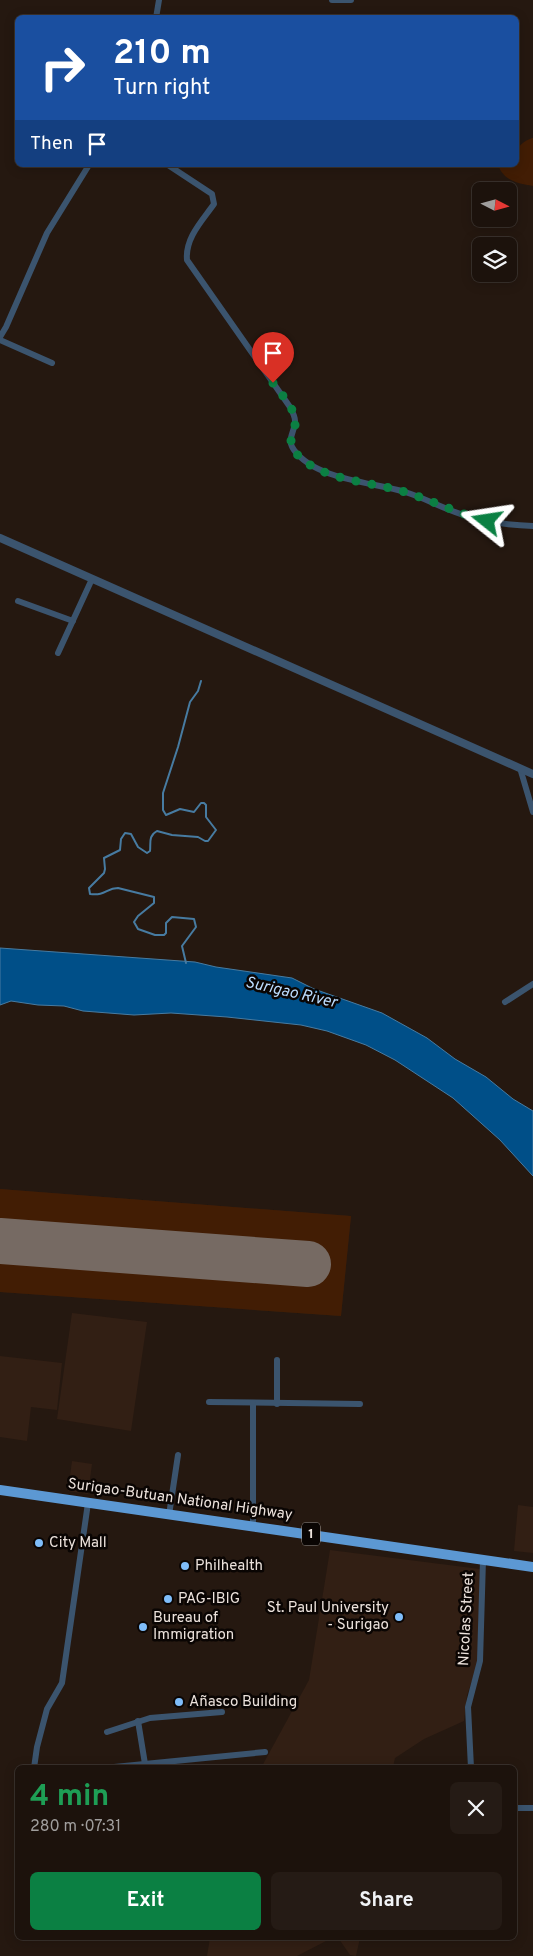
<!DOCTYPE html>
<html lang="en">
<head>
<meta charset="utf-8">
<style>
  body { margin:0; font-family:Overpass,sans-serif; background:#251b15; color:#f1f3f6; height:100vh; display:flex; flex-direction:column; font-size:19px; white-space:nowrap }
  * { box-sizing:border-box; margin:0 }
  p { font-size:16px; color:#a09e9d }
  .icon { flex:none; width:28px; height:28px; fill:none; stroke:currentColor; stroke-width:2; stroke-linecap:round; stroke-linejoin:round }
  .map { position:relative; flex:1; overflow:hidden }
  .drawer { position:absolute; left:15px; top:1765px; width:502px; height:175px; display:flex; flex-direction:column; background:#1c120c; border-radius:8px; box-shadow:0 2px 12px #0003,0 0 0 1px #3a322d }
  .drawer>* { flex:none }
  .guide { position:absolute; left:15px; top:15px; width:504px; height:152px; border-radius:8px; box-shadow:0 2px 12px #0003,0 0 0 1px #3a322d; background:#1a4fa0; color:#fff; overflow:hidden }
  .needle { width:32px; rotate:96deg }
  .buttons { position:absolute; left:472px; top:182px; display:grid; gap:10px }
  .buttons a { display:grid; place-items:center; width:45px; height:45px; border-radius:8px; background:#1c120c; box-shadow:0 2px 12px #0003,0 0 0 1px #3a322d; font-size:25px }
  .pin { position:absolute; display:grid; place-items:center; width:42px; height:42px; color:#fff; margin:-51px -21px; border-radius:50% 50% 50% 0; rotate:-45deg; box-shadow:0 0 5px #0007 }
  .pin .icon { rotate:45deg }
  .me { position:absolute; width:55px; margin:-28px; rotate:285deg; stroke-linejoin:round; filter:drop-shadow(0 0 4px #0008) }
  .turn { display:flex; align-items:center; gap:18px; height:105px; padding:0 15px; font-size:22px }
  .turn .icon { width:65px; height:65px; stroke-width:2.5 }
  .turn b { display:block; font-size:35px; line-height:42px }
  .then { display:flex; align-items:center; height:48px; padding:0 15px; background:#0003; gap:10px; font-size:19px }
  .round { display:grid; place-items:center; flex:none; width:52px; height:52px; border-radius:8px; background:#251b15 }
  .summary { display:flex; align-items:center; justify-content:space-between; height:85px; padding:0 15px }
  h1 { font-size:30px; font-weight:700; line-height:38px; color:#1e9e55 }
  .button { display:flex; gap:10px; margin-top:auto; padding:10px 15px }
  .button a { flex:1; height:58px; border-radius:8px; background:#0b8043; color:#fff; font-size:20px; font-weight:700; line-height:58px; text-align:center }
  .button a+a { background:#251b15; color:#f1f3f6 }
  .map>svg:first-child { display:block }
  .built { fill:#321f14 }
  .green { fill:#421d04 }
  .water { fill:#004f88; stroke:#477ba1 }
  .lines { fill:none; stroke-linecap:round; stroke-linejoin:round }
  .stream { stroke:#477ba1; stroke-width:2 }
  .runway { stroke:#766a63; stroke-width:46 }
  .minor { stroke:#3b546e; stroke-width:6 }
  .tertiary { stroke:#3b546e; stroke-width:8 }
  .trunk { stroke:#5c98d3; stroke-width:10 }
  .route { stroke:#0b8043; stroke-width:9; stroke-dasharray:0 16.2 }
  .poi-dot { fill:#7fbdfa; stroke:#0a0503; stroke-width:2 }
  .labels { text-anchor:middle; dominant-baseline:central; stroke-width:5; stroke-linejoin:round; paint-order:stroke }
  .shield { fill:#0a0503; stroke:#a8a09b; stroke-width:1 }
  .shield-label { font-size:14px; font-weight:bold; fill:#ece2dc }
  .street-label { font-size:15px; fill:#ece2dc; stroke:#0a0503 }
  .poi-label { font-size:15px; fill:#ece2dc; stroke:#0a0503; text-anchor:start }
  .water-label { font-size:16px; font-style:italic; fill:#bbdcfe; stroke:#0a0503 }
</style>
</head>
<body>
<div class="map">
<svg width="533" height="1956" viewBox="0 0 533 1956">
  <rect width="100%" height="100%" fill="#251810"/>
  <g class="built">
    <path d="M 0,1189 L 351,1216 L 341,1316 L 0,1292 Z"/>
    <path d="M 72,1313 L 147,1322 L 131,1431 L 57,1419 Z"/>
    <path d="M 0,1356 L 62,1363 L 57,1410 L 31,1407 L 27,1441 L 0,1437 Z"/>
    <path d="M 72,1461 L 92,1464 L 88,1494 L 68,1491 Z"/>
    <path d="M 518,1505 L 533,1507 L 533,1553 L 514,1551 Z"/>
    <path d="M 330,1550 L 480,1569 L 478,1664 L 467,1695 L 464,1721 L 424,1739 L 395,1758 L 393,1767 L 261,1768 L 309,1680 Z"/>
    <path d="M 210,1938 L 360,1938 L 356,1956 L 350,1955 L 339,1939 L 326,1941 L 297,1956 L 207,1956 Z"/>
  </g>
  <g class="green">
    <path d="M 532,138 L 533,138 L 533,186 C 517,183 504,181 498,165 L 516,165 C 516,150 517,144 532,138 Z"/>
    <path d="M 0,1189 L 351,1216 L 341,1316 L 0,1292 L 0,1257 L 306,1281 L 309,1245 L 0,1221 Z"/>
  </g>
  <path class="water" d="M 0,948 L 195,962 L 216,967 L 292,978 L 314,989 L 382,1013 L 427,1038 L 455,1059 L 486,1077 L 513,1099 L 533,1111 L 533,1176 L 500,1140 L 453,1098 L 395,1060 L 366,1045 L 327,1031 L 301,1025 L 227,1017 L 171,1013 L 134,1015 L 83,1011 L 64,1006 L 38,1005 L 11,1001 L 0,1005 Z"/>
  <g class="lines">
    <path class="stream" d="M 186,963 L 182,946 L 196,927 L 194,919 L 172,917 L 166,923 L 166,933 L 164,935 L 155,935 L 138,929 L 134,922 L 138,916 L 154,903 L 154,897 L 118,888 C 106,888 106,896 90,894 L 89,888 L 104,873 L 105,869 L 104,858 L 120,850 L 121,839 L 125,833 L 131,834 L 138,847 L 147,853 L 150,851 C 151,843 148,836 157,831 L 172,835 L 198,837 L 205,841 L 208,841 L 216,830 L 206,817 L 206,805 L 204,803 L 201,803 L 194,812 L 180,809 L 166,815 L 163,810 L 163,793 L 178,747 L 190,702 L 198,691 L 201,681"/>
    <path class="runway" d="M 0,1241 L 308,1264"/>
    <g class="minor">
      <path d="M 332,0 L 351,0"/>
      <path d="M 156,18 L 159,0"/>
      <path d="M 168,165 L 212,194 L 214,204 C 202,221 185,238 187,260 L 290,407 C 292,411 295,416 295,421 C 295,432 286,439 294,450 C 316,480 372,482 405,492 C 422,497 438,506 455,512 C 479,522 507,525 533,526"/>
      <path d="M 0,337 L 6,327 L 47,233 L 89,165"/>
      <path d="M 0,340 L 52,363"/>
      <path d="M 18,601 L 73,621"/>
      <path d="M 58,653 L 92,579"/>
      <path d="M 520,768 L 533,812"/>
      <path d="M 505,1002 L 533,984"/>
      <path d="M 209,1402 L 360,1404"/>
      <path d="M 253,1403 L 253,1527"/>
      <path d="M 277,1404 L 277,1360"/>
      <path d="M 169,1515 L 178,1455"/>
      <path d="M 138,1721 L 145,1764"/>
      <path d="M 107,1732 L 150,1718 L 222,1712"/>
      <path d="M 34,1768 L 37,1747 L 47,1709 L 62,1683 L 88,1503"/>
      <path d="M 104,1768 L 265,1752"/>
      <path d="M 471,1768 L 468,1707 L 480,1661 L 483,1560"/>
      <path d="M 515,1808 L 533,1808"/>
    </g>
    <path class="tertiary" d="M 0,538 L 533,774"/>
    <path class="trunk" d="M 0,1490 L 533,1567"/>
  </g>
  <g class="lines">
    <path class="route" d="M 273,383 C 281,394 293,406 295,419 C 297,432 285,440 295,452 C 320,482 373,481 408,493 C 436,502 459,514 487,521"/>
  </g>
  <g class="poi-dot">
    <circle cx="39" cy="1543" r="5"/>
    <circle cx="185" cy="1566" r="5"/>
    <circle cx="168" cy="1599" r="5"/>
    <circle cx="399" cy="1617" r="5"/>
    <circle cx="143" cy="1627" r="5"/>
    <circle cx="179" cy="1702" r="5"/>
  </g>
  <g class="labels">
    <rect class="shield" x="302" y="1522.5" width="18" height="23" rx="4"/>
    <g class="shield-label">
      <text x="311" y="1534">1</text>
    </g>
    <g class="street-label">
      <text transform="translate(180 1500) rotate(8)">Surigao-Butuan National Highway</text>
      <text transform="translate(467 1619) rotate(-87)">Nicolas Street</text>
    </g>
    <g class="poi-label">
      <text x="49" y="1543">City Mall</text>
      <text x="195" y="1566">Philhealth</text>
      <text x="178" y="1599">PAG-IBIG</text>
      <text x="389" y="1608" text-anchor="end">St. Paul University<tspan x="389" dy="17">- Surigao</tspan></text>
      <text x="153" y="1618">Bureau of<tspan x="153" dy="17">Immigration</tspan></text>
      <text x="189" y="1702">Añasco Building</text>
    </g>
    <g class="water-label">
      <text transform="translate(291 993) rotate(13)">Surigao River</text>
    </g>
  </g>
</svg>
<div class="buttons">
<a><svg class="needle" viewBox="-14 -14 28 28"><path d="M0-13l5 13h-10z" fill="#e53935"/><path d="M0 13l5-13h-10z" fill="#a09e9d"/></svg></a>
<a><svg class="icon" aria-label="layers" viewBox="0 0 24 24"><path d="M12 4l9 5-9 5-9-5zM3 14l9 5 9-5"/></svg></a>
</div>
<div class="pin" style="left:273px;top:383px;background:#d93025"><svg class="icon" aria-label="arrive" viewBox="0 0 24 24"><path d="M6 21V4h12l-3 4 3 4H6"/></svg></div>
<svg class="me" style="left:487px;top:521px" viewBox="-20 -20 40 40"><path d="M0-17L14 15 0 8-14 15z" fill="#0b8043" stroke="#fff" stroke-width="4"/></svg>
<div class="guide">
<div class="turn"><svg class="icon" aria-label="right" viewBox="0 0 24 24"><path d="M7 20v-9h11M14 6l5 5-5 5"/></svg><div><b>210 m</b>Turn right</div></div>
<div class="then">Then<svg class="icon" aria-label="arrive" viewBox="0 0 24 24"><path d="M6 21V4h12l-3 4 3 4H6"/></svg></div>
</div>
<section class="drawer">
<div class="summary"><div><h1>4 min</h1><p>280 m · 07:31</p></div><a class="round"><svg class="icon" aria-label="close" viewBox="0 0 24 24"><path d="M6 6l12 12M18 6L6 18"/></svg></a></div>
<div class="button"><a>Exit</a><a>Share</a></div>
</section>
</div>
</body>
</html>
